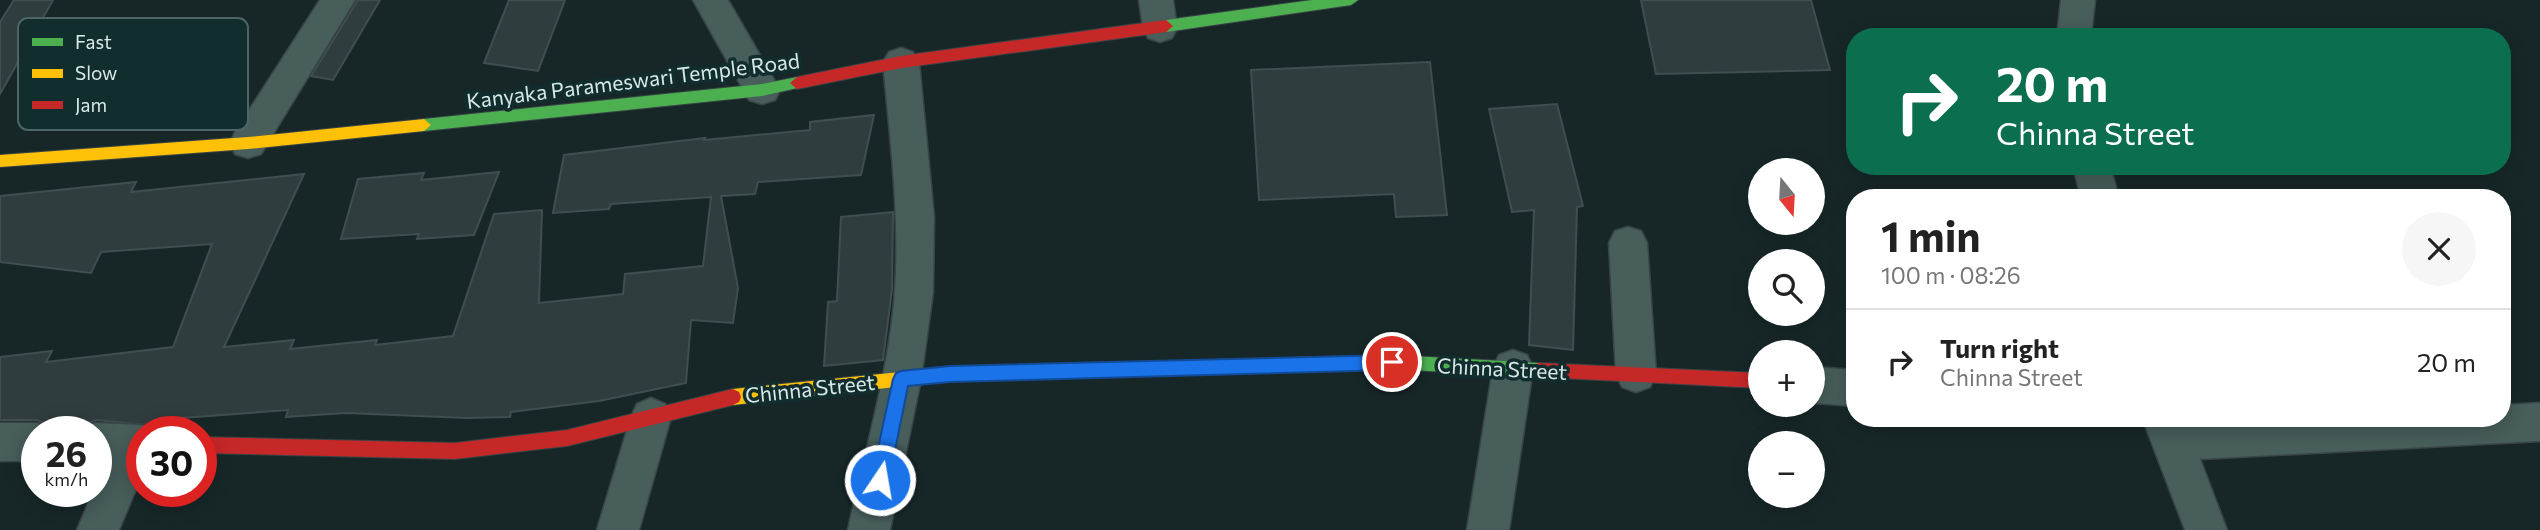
<!DOCTYPE html>
<html lang="en">
<head>
<meta charset="utf-8">
<style>
  body { margin:0; font-family:Commissioner,sans-serif; background:#f6f6f6; color:#222; height:100vh; display:flex; flex-direction:column; font-size:26px; white-space:nowrap }
  * { box-sizing:border-box; margin:0 }
  p { font-size:23px; color:#767676 }
  .icon { flex:none; width:38px; height:38px; fill:none; stroke:currentColor; stroke-width:2; stroke-linecap:round; stroke-linejoin:round }
  .map { position:relative; flex:1; overflow:hidden }
  .drawer { position:absolute; left:1846px; top:189px; width:665px; height:238px; display:flex; flex-direction:column; background:#fff; border-radius:28px; box-shadow:0 4px 18px #0003 }
  .drawer>* { flex:none }
  .top-card { position:absolute; left:1846px; top:28px; width:665px; height:147px; border-radius:28px; box-shadow:0 4px 18px #0003; background:#0b6e4f; color:#fff; overflow:hidden }
  .needle { width:46px; rotate:162deg }
  .fabs { position:absolute; left:1748px; top:158px; display:grid; gap:14px }
  .fabs a { display:grid; place-items:center; width:77px; height:77px; border-radius:50%; background:#fff; box-shadow:0 4px 18px #0003; font-size:35px }
  .speed { position:absolute; left:21px; top:416px; display:flex; gap:14px; font-size:35px; font-weight:700; text-align:center }
  .speed>* { display:grid; place-content:center; width:91px; height:91px; border-radius:50%; background:#fff; box-shadow:0 4px 18px #0003; line-height:1 }
  .speed small { font-size:18px; font-weight:400 }
  .speed .limit { border:10px solid #d22; background:#fff; color:#111 }
  .pin { position:absolute; display:grid; place-items:center; width:60px; height:60px; color:#fff; margin:-30px; border:4px solid #fff; border-radius:50%; box-shadow:0 2px 7px #0007 }
  .me { position:absolute; width:77px; margin:-38px; rotate:12deg; stroke-linejoin:round; filter:drop-shadow(0 0 5px #0008) }
  .turn { display:flex; align-items:center; gap:24px; height:147px; padding:0 35px; font-size:32px }
  .turn .icon { width:91px; height:91px; stroke-width:2.5 }
  .turn b { display:block; font-size:49px; line-height:60px }
  .round { display:grid; place-items:center; flex:none; width:74px; height:74px; border-radius:37px; background:#f6f6f6 }
  .head { display:flex; align-items:center; justify-content:space-between; height:119px; padding:0 35px }
  h1 { font-size:42px; font-weight:700; line-height:52px }
  ul { padding:0; list-style:none }
  li { display:flex; align-items:center; gap:21px; height:105px; padding:0 35px; border-top:2px solid #e0e0e0 }
  li div { flex:1 }
  li b { display:block; font-size:26px }
  li em { font-style:normal }
  .map>svg:first-child { display:block }
  .building { fill:#303d3f; stroke:#414e50; stroke-width:2 }
  .lines { fill:none; stroke-linecap:round; stroke-linejoin:round }
  .street-casing { stroke:#384445; stroke-width:3 }
  .fast-casing { stroke:#384445; stroke-width:2 }
  .slow-casing { stroke:#384445; stroke-width:2 }
  .jam-casing { stroke:#384445; stroke-width:2 }
  .street { fill:#475e5b; fill-rule:evenodd }
  .fast { fill:#4caf50; fill-rule:evenodd }
  .slow { fill:#ffc107; fill-rule:evenodd }
  .jam { fill:#c62828; fill-rule:evenodd }
  .route { fill:#1a73e8; stroke:#114b97; stroke-width:2 }
  .labels { text-anchor:middle; dominant-baseline:central; stroke-width:7; stroke-linejoin:round; paint-order:stroke }
  .street-label { font-size:21px; fill:#d9e9ea; stroke:#112d2e }
  .key { fill:#112d2e; stroke:#4d6566; stroke-width:2 }
  .key-label { font-size:19px; fill:#d9e9ea }
</style>
</head>
<body>
<div class="map">
<svg width="2540" height="530" viewBox="0 0 2540 530">
  <rect width="100%" height="100%" fill="#172728"/>
  <g class="building">
    <path d="M 14,0 L 53,0 L 0,94 L 0,22 Z"/>
    <path d="M 358,0 L 380,0 L 333,80 L 311,76 Z"/>
    <path d="M 509,0 L 565,0 L 538,71 L 484,63 Z"/>
    <path d="M 1641,0 L 1811,0 L 1830,70 L 1656,74 Z"/>
    <path d="M 1430,62 L 1447,215 L 1396,217 L 1394,194 L 1259,200 L 1251,70 Z"/>
    <path d="M 1557,104 L 1583,206 L 1577,207 L 1573,350 L 1529,345 L 1534,210 L 1512,212 L 1489,109 Z"/>
    <path d="M 874,115 L 861,175 L 758,182 L 755,194 L 721,196 L 738,288 L 733,323 L 691,320 L 686,383 L 599,401 L 511,412 L 510,417 L 467,418 L 346,413 L 286,417 L 288,410 L 168,419 L 167,423 L 147,425 L 96,420 L 80,426 L 55,428 L 37,420 L 0,420 L 0,357 L 52,351 L 46,362 L 173,347 L 212,244 L 101,252 L 91,273 L 0,262 L 0,196 L 136,182 L 131,192 L 304,174 L 224,347 L 294,340 L 290,349 L 377,340 L 375,345 L 453,336 L 494,214 L 542,210 L 539,303 L 623,294 L 625,274 L 703,266 L 711,197 L 611,204 L 609,209 L 553,213 L 564,155 L 705,138 L 704,140 L 810,130 L 810,122 Z"/>
    <path d="M 499,172 L 474,235 L 417,239 L 419,234 L 341,239 L 358,179 L 424,173 L 421,180 Z"/>
    <path d="M 893,212 L 892,289 L 883,360 L 824,366 L 828,302 L 837,301 L 841,217 Z"/>
  </g>
  <g class="lines">
    <defs>
      <g id="street">
        <path d="M 320,0 L 355,0 L 261,154 L 248,158 L 235,154 L 230,143 L 235,132 Z"/>
        <path d="M 693,0 L 728,0 L 780,90 L 775,100 L 762,104 L 749,100 Z"/>
        <path d="M 1139,0 L 1173,0 L 1177,28 L 1172,38 L 1160,42 L 1148,38 L 1143,28 Z"/>
        <path d="M 2061,0 L 2095,0 L 2091,37 L 2057,37 Z"/>
        <path d="M 901,48 L 913,52 L 919,62 L 934,217 L 933,292 L 921,379 L 890,530 L 848,530 C 864,453 890,368 895,290 C 900,214 890,138 883,62 L 889,52 Z"/>
        <path d="M 2073,166 L 2110,166 L 2119,198 L 2081,198 Z"/>
        <path d="M 1628,227 L 1641,231 L 1647,243 L 1656,374 L 1650,387 L 1636,392 L 1622,387 L 1616,374 L 1609,243 L 1615,231 Z"/>
        <path d="M 1513,350 L 1527,355 L 1533,368 L 1509,530 L 1467,530 L 1493,368 L 1499,355 Z"/>
        <path d="M 1813,367 L 1855,370 L 1855,406 L 1813,403 Z"/>
        <path d="M 651,398 L 665,404 L 671,417 L 639,530 L 597,530 L 631,417 L 637,404 Z"/>
        <path d="M 2540,403 L 2540,441 L 2200,459 L 2227,530 L 2185,530 L 2143,420 L 2502,418 L 2502,405 Z"/>
        <path d="M 0,423 L 37,423 L 52,428 L 53,432 L 37,432 L 37,461 L 0,461 Z"/>
        <path d="M 96,423 L 142,425 L 157,432 L 142,432 L 142,475 L 119,530 L 77,530 L 93,492 L 96,492 L 96,483 L 105,462 L 96,461 L 96,432 L 80,432 L 81,428 Z"/>
      </g>
      <g id="fast">
        <path d="M 1312,0 L 1358,0 L 1351,5 L 1166,32 L 1159,26 L 1166,20 Z"/>
        <path d="M 797,77 L 802,79 L 804,83 L 802,87 L 762,96 L 424,131 L 417,125 L 424,119 L 762,84 Z"/>
        <path d="M 1392,355 L 1539,363 L 1545,365 L 1547,370 L 1545,375 L 1539,377 L 1392,369 L 1178,375 L 1172,373 L 1170,368 L 1172,363 L 1178,361 Z"/>
      </g>
      <g id="slow">
        <path d="M 424,119 L 431,125 L 424,131 L 248,149 L 0,167 L 0,155 L 248,137 Z"/>
        <path d="M 1178,361 L 1184,363 L 1186,368 L 1184,373 L 1178,375 L 950,381 L 733,405 L 727,402 L 725,397 L 727,392 L 733,389 L 950,367 Z"/>
      </g>
      <g id="jam">
        <path d="M 1166,20 L 1173,26 L 1166,32 L 901,68 L 797,89 L 790,83 L 797,77 L 901,56 Z"/>
        <path d="M 1539,363 L 1760,373 L 1760,388 L 1539,377 L 1533,375 L 1531,370 L 1533,365 Z"/>
        <path d="M 733,389 L 739,392 L 741,397 L 739,402 L 733,405 L 567,446 L 455,459 L 201,453 L 201,437 L 455,443 L 567,430 Z"/>
      </g>
    </defs>
    <use href="#street" class="street-casing"/>
    <use href="#fast" class="fast-casing"/>
    <use href="#slow" class="slow-casing"/>
    <use href="#jam" class="jam-casing"/>
    <use href="#street" class="street"/>
    <use href="#fast" class="fast"/>
    <use href="#slow" class="slow"/>
    <use href="#jam" class="jam"/>
  </g>
  <path class="route" d="M 1392,355 L 1398,357 L 1400,362 L 1398,368 L 1392,370 L 950,382 L 908,386 L 889,480 L 886,485 L 880,488 L 874,485 L 871,480 L 893,379 L 896,373 L 901,371 L 950,366 Z"/>
  <g class="labels">
    <g class="street-label">
      <text transform="translate(633 80) rotate(-7)">Kanyaka Parameswari Temple Road</text>
      <text transform="translate(1502 368) rotate(3)">Chinna Street</text>
      <text transform="translate(810 388) rotate(-6)">Chinna Street</text>
    </g>
  </g>
  <rect x="18" y="18" width="230" height="112" rx="10" class="key"/>
  <rect x="32" y="38" width="31" height="8" fill="#4caf50"/>
  <rect x="32" y="69" width="31" height="9" fill="#ffc107"/>
  <rect x="32" y="101" width="31" height="8" fill="#c62828"/>
  <g class="key-label">
    <text x="75" y="49">Fast</text>
    <text x="75" y="80">Slow</text>
    <text x="75" y="112">Jam</text>
  </g>
</svg>
<div class="fabs">
<a><svg class="needle" viewBox="-14 -14 28 28"><path d="M0-13l5 13h-10z" fill="#e53935"/><path d="M0 13l5-13h-10z" fill="#767676"/></svg></a>
<a><svg class="icon" aria-label="search" viewBox="0 0 24 24"><circle cx="10" cy="10" r="6"/><path d="M15 15l6 6"/></svg></a>
<a>+</a>
<a>−</a>
</div>
<div class="speed"><div>26<small>km/h</small></div><div class="limit">30</div></div>
<div class="pin" style="left:1392px;top:362px;background:#d93025"><svg class="icon" aria-label="arrive" viewBox="0 0 24 24"><path d="M6 21V4h12l-3 4 3 4H6"/></svg></div>
<svg class="me" style="left:880px;top:480px" viewBox="-20 -20 40 40"><circle r="17" fill="#1a73e8" stroke="#fff" stroke-width="3"/><path d="M0-11L8 9 0 5-8 9z" fill="#fff"/></svg>
<div class="top-card">
<div class="turn"><svg class="icon" aria-label="right" viewBox="0 0 24 24"><path d="M7 20v-9h11M14 6l5 5-5 5"/></svg><div><b>20 m</b>Chinna Street</div></div>
</div>
<section class="drawer">
<div class="head"><div><h1>1 min</h1><p>100 m · 08:26</p></div><a class="round"><svg class="icon" aria-label="close" viewBox="0 0 24 24"><path d="M6 6l12 12M18 6L6 18"/></svg></a></div>
<ul>
<li><svg class="icon" aria-label="right" viewBox="0 0 24 24"><path d="M7 20v-9h11M14 6l5 5-5 5"/></svg><div><b>Turn right</b><p>Chinna Street</p></div><em>20 m</em></li>
</ul>
</section>
</div>
</body>
</html>
